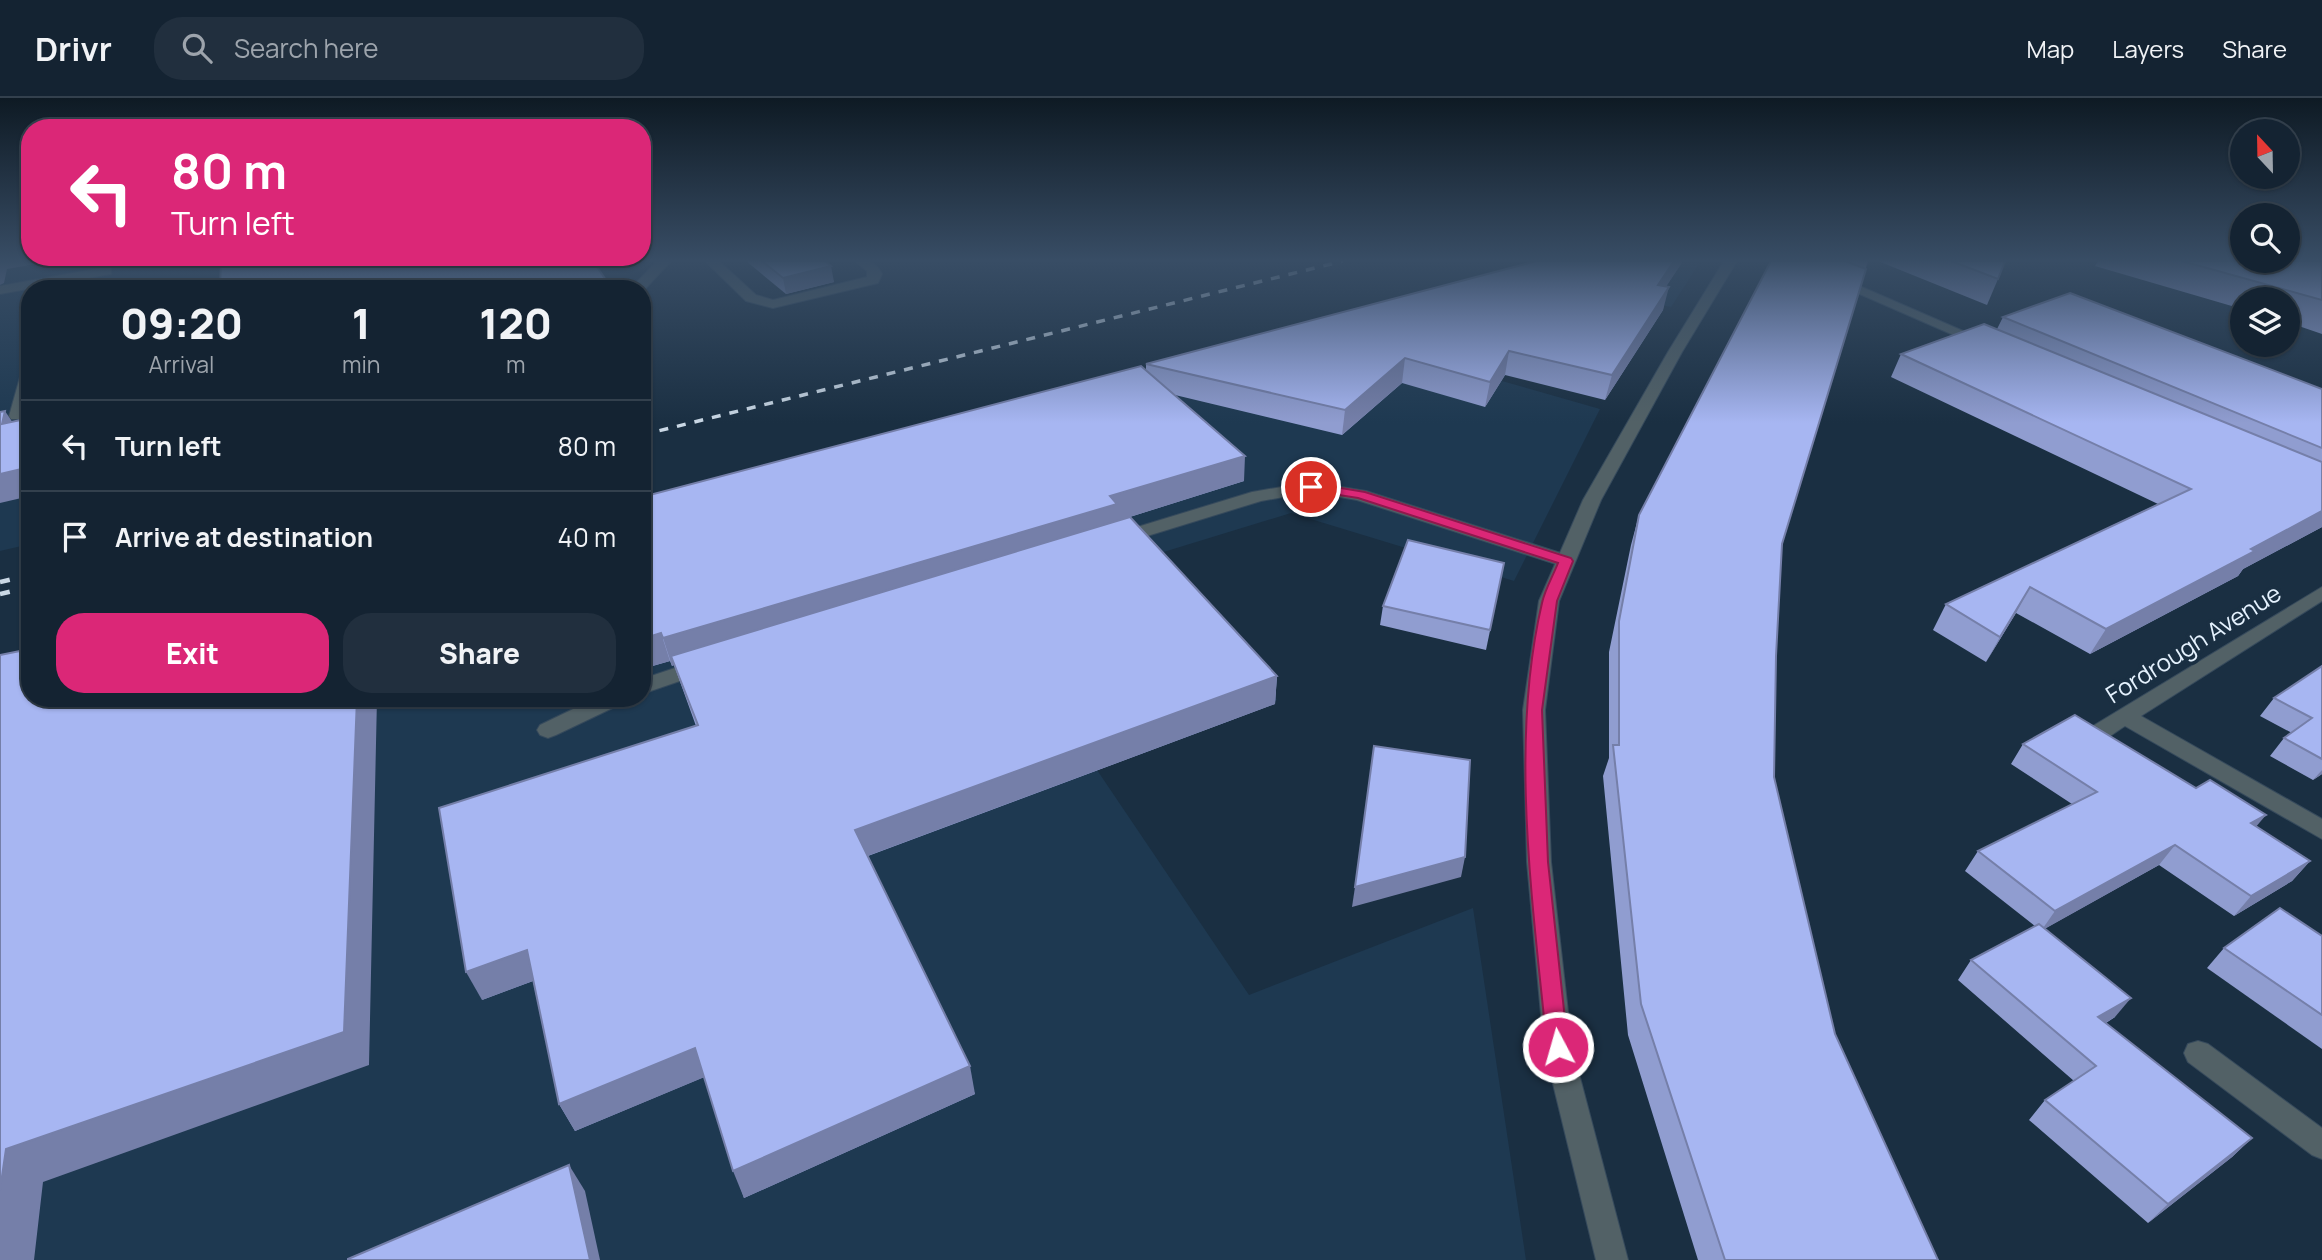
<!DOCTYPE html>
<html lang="en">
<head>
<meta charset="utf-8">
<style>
  body { margin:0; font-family:Manrope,sans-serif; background:#212f3e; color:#f1f3f6; height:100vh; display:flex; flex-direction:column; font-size:26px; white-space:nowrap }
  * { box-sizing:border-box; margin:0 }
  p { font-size:23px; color:#9da4ac }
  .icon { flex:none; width:38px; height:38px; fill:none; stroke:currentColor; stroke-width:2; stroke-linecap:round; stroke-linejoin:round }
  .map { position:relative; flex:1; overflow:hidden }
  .panel { position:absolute; left:21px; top:182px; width:630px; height:427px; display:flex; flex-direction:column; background:#142332; border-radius:28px; box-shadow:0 2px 5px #0004,0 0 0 2px #33404d }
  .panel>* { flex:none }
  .top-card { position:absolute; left:21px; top:21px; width:630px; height:147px; border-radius:28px; box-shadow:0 2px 5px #0004,0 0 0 2px #33404d; background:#db2777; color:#fff; overflow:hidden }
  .needle { width:46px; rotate:338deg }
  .fabs { position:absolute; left:2230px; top:21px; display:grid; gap:14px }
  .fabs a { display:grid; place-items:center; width:70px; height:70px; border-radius:50%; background:#142332; box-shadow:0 2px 5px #0004,0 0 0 2px #33404d; font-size:35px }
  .pin { position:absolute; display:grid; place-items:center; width:60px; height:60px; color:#fff; margin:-30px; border:4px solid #fff; border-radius:50%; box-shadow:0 2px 7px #0007 }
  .me { position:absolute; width:77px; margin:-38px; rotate:354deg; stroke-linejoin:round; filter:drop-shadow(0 0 5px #0008) }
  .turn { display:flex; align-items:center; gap:24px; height:147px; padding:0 35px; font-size:32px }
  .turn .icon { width:91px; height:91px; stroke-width:2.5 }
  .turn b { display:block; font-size:49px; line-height:60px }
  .eta { display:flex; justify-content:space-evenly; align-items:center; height:119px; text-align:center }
  .eta b { font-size:42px; font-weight:800; line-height:49px }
  .button { display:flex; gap:14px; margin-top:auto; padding:14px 35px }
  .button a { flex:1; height:80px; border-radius:28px; background:#db2777; color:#fff; font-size:28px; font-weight:800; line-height:80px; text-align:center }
  .button a+a { background:#212f3e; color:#f1f3f6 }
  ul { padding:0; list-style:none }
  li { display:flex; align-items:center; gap:21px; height:91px; padding:0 35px; border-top:2px solid #33404d }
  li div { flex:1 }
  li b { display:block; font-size:26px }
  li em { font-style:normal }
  header { display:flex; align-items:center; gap:42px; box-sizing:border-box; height:98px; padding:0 35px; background:#142332; border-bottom:2px solid #33404d }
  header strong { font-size:33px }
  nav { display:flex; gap:38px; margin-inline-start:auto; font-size:24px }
  .search { width:490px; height:63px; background:#212f3e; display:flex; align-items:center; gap:18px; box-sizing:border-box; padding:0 24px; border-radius:28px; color:#9da4ac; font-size:26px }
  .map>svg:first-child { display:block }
  .built { fill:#1e3951 }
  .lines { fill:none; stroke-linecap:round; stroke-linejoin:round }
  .service-casing { stroke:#364a5c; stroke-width:2 }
  .minor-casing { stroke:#364a5c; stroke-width:2 }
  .service { fill:#526166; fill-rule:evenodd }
  .minor { fill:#526166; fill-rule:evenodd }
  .rail-far1 { stroke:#cad8e5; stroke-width:3.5; stroke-dasharray:9 9; stroke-linecap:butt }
  .rail { stroke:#cad8e5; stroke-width:4.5; stroke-dasharray:10 10; stroke-linecap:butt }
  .wall { fill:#909dd0 }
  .shaded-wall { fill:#757fa9 }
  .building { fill:#a7b6f2; stroke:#757fa9; stroke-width:2 }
  .route { fill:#db2777; stroke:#8e194d; stroke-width:2 }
  .labels { text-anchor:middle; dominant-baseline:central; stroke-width:7; stroke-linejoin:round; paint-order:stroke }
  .street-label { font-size:24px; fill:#e5f2fe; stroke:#1a2f42 }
</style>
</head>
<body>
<header>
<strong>Drivr</strong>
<div class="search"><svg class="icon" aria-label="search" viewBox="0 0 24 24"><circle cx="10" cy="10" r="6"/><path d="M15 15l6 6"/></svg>Search here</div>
<nav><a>Map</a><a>Layers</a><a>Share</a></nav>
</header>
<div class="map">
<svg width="2322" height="1162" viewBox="0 0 2322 1162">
  <rect width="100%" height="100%" fill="#1a2f42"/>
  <g class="built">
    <path d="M 0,163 L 246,163 L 254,191 L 30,191 L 30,446 L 0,453 Z"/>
    <path d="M 1602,163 L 1701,163 L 1671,209 L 1534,182 Z"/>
    <path d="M 1405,219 L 1510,270 L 1502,283 L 1600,311 L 1514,483 L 1291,415 L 1144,460 L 1277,602 L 1227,624 L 1097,672 L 1249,897 L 1473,810 L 1526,1162 L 0,1162 L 0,568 L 30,600 L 642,600 L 642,413 Z"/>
  </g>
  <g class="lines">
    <defs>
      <g id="service">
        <path d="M 705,163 L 719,163 L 756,197 L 773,202 L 867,179 L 867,173 L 855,163 C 867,163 876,163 882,176 L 878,185 L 773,210 L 746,203 Z"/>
        <path d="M 106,169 L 111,170 L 111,176 L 0,196 L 0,188 Z"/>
        <path d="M 30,267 C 30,286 32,305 23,321 L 11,321 L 9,318 L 22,272 Z"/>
        <path d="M 1311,384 L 1366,393 L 1573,459 L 1575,463 L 1573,467 L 1559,467 L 1357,402 L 1311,394 L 1261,403 L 1118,447 L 1109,441 L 1111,437 L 1252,394 Z"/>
        <path d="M 702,561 L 709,563 L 712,568 L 709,573 L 642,596 L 642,581 Z"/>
        <path d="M 596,600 L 626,600 L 623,605 L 556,637 L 548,640 L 540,637 L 537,632 L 540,627 Z"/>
      </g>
      <g id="minor">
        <path d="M 657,163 L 671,163 L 646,190 L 612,191 L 637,184 Z"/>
        <path d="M 1724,163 L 1737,163 L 1682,254 L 1601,402 L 1559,503 L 1545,612 L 1551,764 L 1572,949 L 1628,1162 L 1596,1162 L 1544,949 L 1527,764 L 1523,612 L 1539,503 L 1583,402 L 1668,254 Z"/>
        <path d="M 1784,163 L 1802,163 L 1993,246 L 1991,249 L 1981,249 Z"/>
        <path d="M 2322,489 L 2322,503 L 2141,618 L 2322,721 L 2322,741 L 2125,628 C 2112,636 2099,649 2083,644 L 2080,639 L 2083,634 Z"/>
        <path d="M 2198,943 L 2208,946 L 2322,1030 L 2322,1061 L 2312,1057 L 2188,964 L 2184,955 L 2188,946 Z"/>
      </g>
    </defs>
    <use href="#service" class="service-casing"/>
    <use href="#minor" class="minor-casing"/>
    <use href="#service" class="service"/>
    <use href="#minor" class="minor"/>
    <path class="rail-far1" d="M 642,337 L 1343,163"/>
    <g class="rail">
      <path d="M 642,337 L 645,336"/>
      <path d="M 0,484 L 30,477"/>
      <path d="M 0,496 L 30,489"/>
    </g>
  </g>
  <g class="wall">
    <path d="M 746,163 L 825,163 L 834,184 L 786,196 Z"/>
    <path d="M 1537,163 L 1682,163 L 1681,166 L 1666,188 L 1663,212 L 1605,302 L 1505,277 L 1485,309 L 1402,285 L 1342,337 L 1175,297 L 1244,383 L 1117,423 L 1277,578 L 1275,606 L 868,758 L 975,996 L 744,1100 L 704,979 L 575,1033 L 559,1006 L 533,883 L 482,902 L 696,628 L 674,567 L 672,568 L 670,563 L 642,571 L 642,399 L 1146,273 L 1146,266 Z"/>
    <path d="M 1771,163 L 1868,163 L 1782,446 L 1776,558 L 1774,679 L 1835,936 L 1938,1162 L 1698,1162 L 1628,937 L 1603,678 L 1609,660 L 1609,554 L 1631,447 L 1639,417 Z"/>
    <path d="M 1878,163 L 2005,163 L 1998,181 L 1987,207 Z"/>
    <path d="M 2098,163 L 2322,163 L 2322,236 L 2287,224 L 2287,201 L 2242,201 L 2242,211 L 2095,168 Z"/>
    <path d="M 2003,219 L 2322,291 L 2322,429 L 2243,471 L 2238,478 L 2090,556 L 2016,515 L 1986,564 L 1933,532 L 1946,506 L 2158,406 L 1891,279 L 1901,256 L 1997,231 Z"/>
    <path d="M 1504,465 L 1486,552 L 1380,527 L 1383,508 Z"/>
    <path d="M 2322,568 L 2322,676 L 2313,682 L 2270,658 L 2284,640 L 2292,635 L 2260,618 L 2274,600 Z"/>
    <path d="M 2023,646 L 2256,729 L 2310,763 L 2292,783 L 2234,818 L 2159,767 L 2044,831 L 2115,919 L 2106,925 L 2252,1040 L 2232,1059 L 2148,1125 L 2029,1022 L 2045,1002 L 2074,983 L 1958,882 L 1971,862 L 2035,828 L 1965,773 L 1978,753 L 2072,706 L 2011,666 Z"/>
    <path d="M 2322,838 L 2322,951 L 2207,870 L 2224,850 Z"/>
  </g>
  <g class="shaded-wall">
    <path d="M 0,163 L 53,163 L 7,171 L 4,185 L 0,187 Z"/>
    <path d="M 1674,163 L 1682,163 L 1681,166 L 1652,210 L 1658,187 Z"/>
    <path d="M 831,168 L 834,184 L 786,196 L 783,180 Z"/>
    <path d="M 1669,189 L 1663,212 L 1605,302 L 1612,277 Z"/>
    <path d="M 1509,253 L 1505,277 L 1485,309 L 1490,284 Z"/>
    <path d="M 1405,260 L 1402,285 L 1342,337 L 1345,312 Z"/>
    <path d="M 5,313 L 21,337 L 2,326 Z"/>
    <path d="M 1245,358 L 1244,383 L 1117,423 L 671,558 L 674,567 L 672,568 L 663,540 L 1110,398 Z"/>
    <path d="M 30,369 L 30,398 L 0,405 L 0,376 Z"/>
    <path d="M 2322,413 L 2322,429 L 2243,471 L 2238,478 L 2090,556 L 2106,531 Z"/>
    <path d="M 2030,489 L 2016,515 L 1986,564 L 2000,539 Z"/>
    <path d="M 661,535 L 670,563 L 642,571 L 642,541 Z"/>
    <path d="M 1277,578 L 1275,606 L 862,760 L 855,732 Z"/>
    <path d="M 357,600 L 377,600 L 369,967 L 43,1084 L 34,1162 L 0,1162 L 0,1092 L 6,1051 Z"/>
    <path d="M 2322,672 L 2322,676 L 2313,682 Z"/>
    <path d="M 2266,717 L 2249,737 L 2251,725 Z"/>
    <path d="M 2175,747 L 2159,767 L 2041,833 L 2055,813 Z"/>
    <path d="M 1465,759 L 1461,779 L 1352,809 L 1355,789 Z"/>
    <path d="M 2310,763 L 2292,783 L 2234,818 L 2251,798 Z"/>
    <path d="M 527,852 L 541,880 L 482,902 L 466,874 Z"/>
    <path d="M 2131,900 L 2115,919 L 2082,939 L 2098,919 Z"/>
    <path d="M 695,950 L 707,978 L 575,1033 L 559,1006 Z"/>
    <path d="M 970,968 L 975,996 L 744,1100 L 733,1073 Z"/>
    <path d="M 2252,1040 L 2232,1059 L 2148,1125 L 2168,1106 Z"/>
    <path d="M 569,1067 L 585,1093 L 600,1162 L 590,1162 Z"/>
  </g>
  <g class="building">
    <path d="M 221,163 L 593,163 L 612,191 L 220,191 Z"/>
    <path d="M 762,163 L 825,163 L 831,168 L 783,180 Z"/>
    <path d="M 1537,163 L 1674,163 L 1658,187 L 1669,189 L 1612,277 L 1509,253 L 1490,284 L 1405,260 L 1345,312 L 1146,266 Z"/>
    <path d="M 1771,163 L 1845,163 L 1866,171 L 1782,446 L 1776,558 L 1774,679 L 1835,936 L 1938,1162 L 1725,1162 L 1641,906 L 1613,647 L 1619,647 L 1619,523 L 1639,417 Z"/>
    <path d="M 1951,163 L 2005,163 L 1998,181 Z"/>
    <path d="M 2182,163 L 2318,163 L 2322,164 L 2322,202 Z"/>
    <path d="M 2070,195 L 2322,291 L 2322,350 L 2003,219 Z"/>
    <path d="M 1984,226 L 2322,364 L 2322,413 L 2251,451 L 2255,453 L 2106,531 L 2030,489 L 2000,539 L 1946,506 L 2191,391 L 1901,256 Z"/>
    <path d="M 1141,268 L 1245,358 L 1110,398 L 1117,406 L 663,540 L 661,535 L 642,541 L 642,399 Z"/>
    <path d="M 5,313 L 2,326 L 30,320 L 30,369 L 0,376 L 0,314 Z"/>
    <path d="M 1130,419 L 1277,578 L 855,732 L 970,968 L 733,1073 L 695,950 L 559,1006 L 527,852 L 466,874 L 439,710 L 698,627 L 671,558 Z"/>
    <path d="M 1408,442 L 1504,465 L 1490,532 L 1383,508 Z"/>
    <path d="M 30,551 L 30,600 L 357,600 L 344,934 L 6,1051 L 0,1092 L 0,557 Z"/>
    <path d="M 2322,568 L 2322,661 L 2284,640 L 2312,620 L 2274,600 Z"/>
    <path d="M 2075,617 L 2196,690 L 2210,682 L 2266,717 L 2251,725 L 2310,763 L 2251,798 L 2175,747 L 2055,813 L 1978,753 L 2097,694 L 2023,646 Z"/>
    <path d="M 1374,648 L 1470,662 L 1465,759 L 1355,789 Z"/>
    <path d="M 2280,810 L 2322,838 L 2322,917 L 2224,850 Z"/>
    <path d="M 2039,826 L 2131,900 L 2098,919 L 2252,1040 L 2168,1106 L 2045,1002 L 2096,968 L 1971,862 Z"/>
    <path d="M 569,1067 L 590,1162 L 348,1162 L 348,1161 Z"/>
  </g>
  <linearGradient id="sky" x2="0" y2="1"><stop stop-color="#0e1a24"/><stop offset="0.5" stop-color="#384d65"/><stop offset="1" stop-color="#384d65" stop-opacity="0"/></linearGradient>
  <rect width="2322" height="325" fill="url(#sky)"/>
  <path class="route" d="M 1311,385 L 1365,394 L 1571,460 L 1573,463 L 1557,503 L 1542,612 L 1548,764 L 1568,949 L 1565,956 L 1558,959 L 1550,956 L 1547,949 C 1533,807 1509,645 1542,505 C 1545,491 1553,478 1558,465 L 1358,400 L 1306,392 L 1306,386 Z"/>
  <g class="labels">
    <g class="street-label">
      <text transform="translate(2193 545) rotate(-32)">Fordrough Avenue</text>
    </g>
  </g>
</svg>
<div class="fabs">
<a><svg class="needle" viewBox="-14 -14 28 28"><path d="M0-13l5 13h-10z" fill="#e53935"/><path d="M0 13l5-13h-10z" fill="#9da4ac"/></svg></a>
<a><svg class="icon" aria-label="search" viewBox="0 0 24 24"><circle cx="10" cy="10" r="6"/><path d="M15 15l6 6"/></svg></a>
<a><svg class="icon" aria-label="layers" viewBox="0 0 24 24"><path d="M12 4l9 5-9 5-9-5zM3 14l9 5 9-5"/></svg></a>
</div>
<div class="pin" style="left:1311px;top:389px;background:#d93025"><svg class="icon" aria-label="arrive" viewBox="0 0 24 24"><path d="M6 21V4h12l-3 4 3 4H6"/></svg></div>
<svg class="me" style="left:1558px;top:949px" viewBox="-20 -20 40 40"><circle r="17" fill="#db2777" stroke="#fff" stroke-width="3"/><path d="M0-11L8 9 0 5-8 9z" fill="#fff"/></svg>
<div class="top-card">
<div class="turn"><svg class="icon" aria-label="left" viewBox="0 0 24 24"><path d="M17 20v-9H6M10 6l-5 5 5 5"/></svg><div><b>80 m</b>Turn left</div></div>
</div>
<section class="panel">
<div class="eta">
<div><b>09:20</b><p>Arrival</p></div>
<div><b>1</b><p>min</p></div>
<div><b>120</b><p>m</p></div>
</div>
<ul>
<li><svg class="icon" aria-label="left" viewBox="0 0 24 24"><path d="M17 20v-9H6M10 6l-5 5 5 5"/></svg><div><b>Turn left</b></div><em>80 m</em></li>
<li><svg class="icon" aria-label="arrive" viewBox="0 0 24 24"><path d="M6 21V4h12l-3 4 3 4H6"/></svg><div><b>Arrive at destination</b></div><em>40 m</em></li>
</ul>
<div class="button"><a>Exit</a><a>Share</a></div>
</section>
</div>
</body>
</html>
